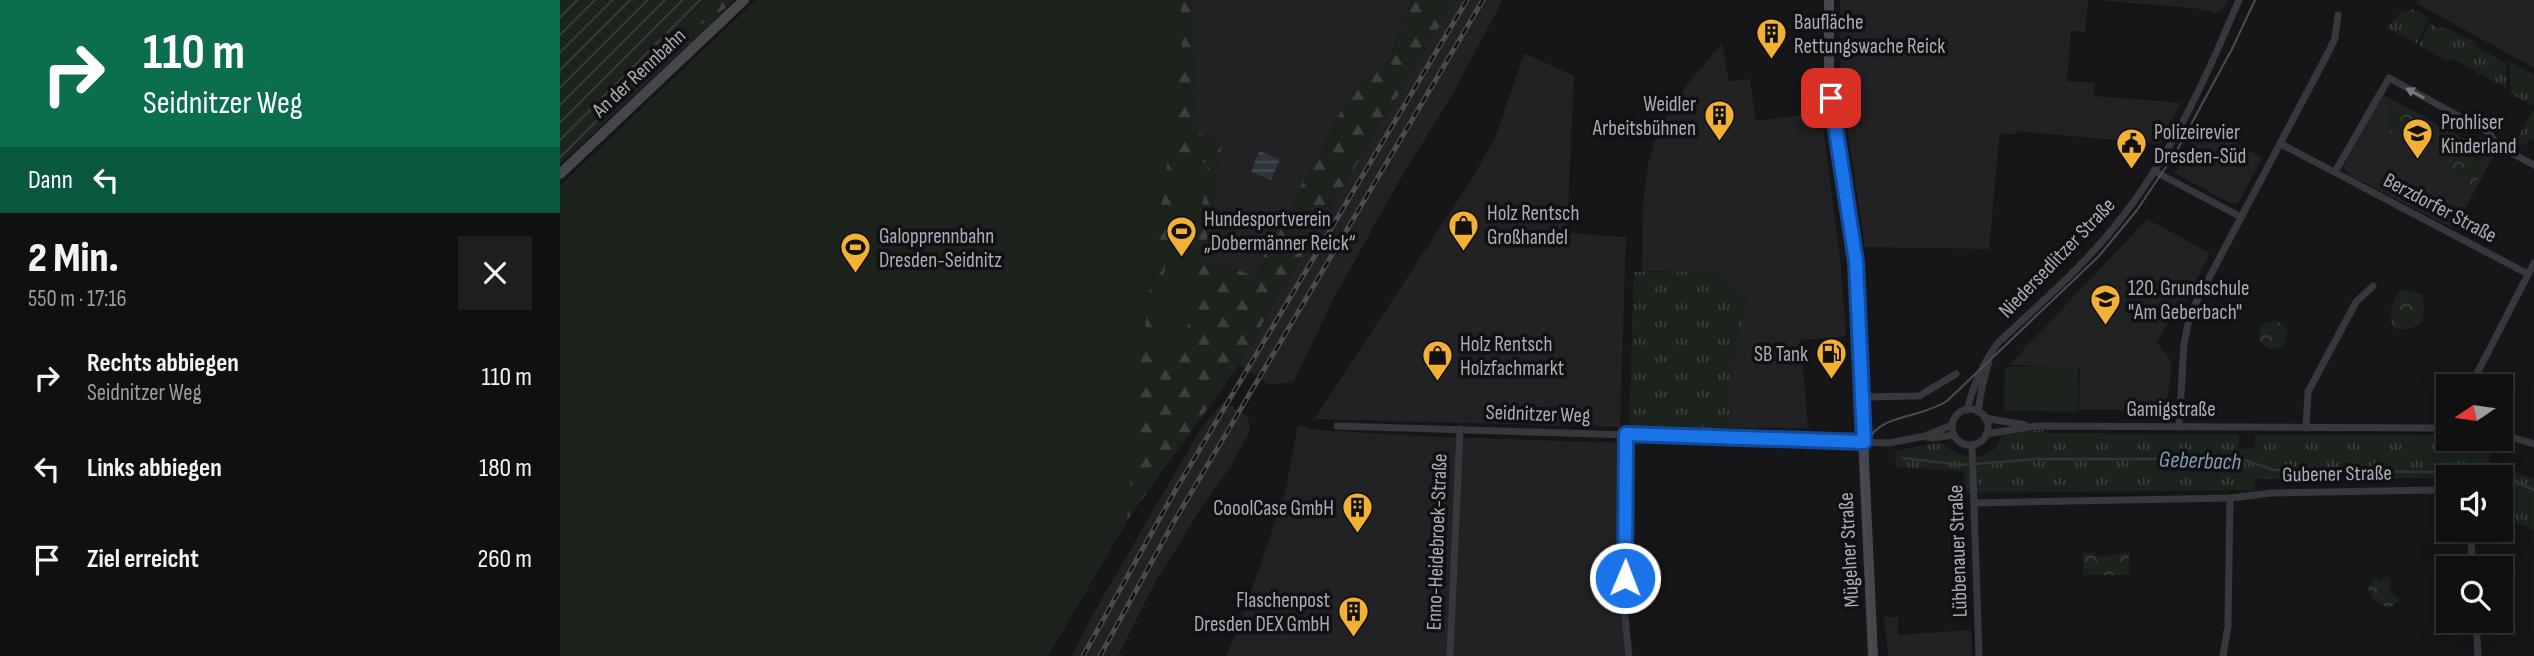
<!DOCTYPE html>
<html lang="de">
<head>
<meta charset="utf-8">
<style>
  body { margin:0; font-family:"Sofia Sans Condensed",sans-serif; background:#1e1e20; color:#f1f3f6; height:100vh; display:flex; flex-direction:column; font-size:26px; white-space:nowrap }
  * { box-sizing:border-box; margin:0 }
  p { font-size:23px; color:#9c9d9f }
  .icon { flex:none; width:38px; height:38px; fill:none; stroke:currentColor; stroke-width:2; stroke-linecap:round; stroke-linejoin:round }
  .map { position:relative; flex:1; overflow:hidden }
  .drawer { display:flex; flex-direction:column; background:#101012; width:560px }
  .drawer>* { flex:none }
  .top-card { background:#0b6e4f; color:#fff; overflow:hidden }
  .needle { width:46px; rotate:257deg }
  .controls { position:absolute; left:1876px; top:374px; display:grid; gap:14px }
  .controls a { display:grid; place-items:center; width:77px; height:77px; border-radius:0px; background:#101012; box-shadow:0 4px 18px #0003,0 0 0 2px #303032; font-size:35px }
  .pin { position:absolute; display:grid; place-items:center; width:60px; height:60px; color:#fff; margin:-30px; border-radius:14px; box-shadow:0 4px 10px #0006 }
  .me { position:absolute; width:77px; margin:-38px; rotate:1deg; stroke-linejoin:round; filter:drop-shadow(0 0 5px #0008) }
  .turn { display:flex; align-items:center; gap:24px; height:147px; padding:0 28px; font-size:32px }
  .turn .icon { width:91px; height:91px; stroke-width:2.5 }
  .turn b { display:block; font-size:49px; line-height:60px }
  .then { display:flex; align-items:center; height:66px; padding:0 28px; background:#0003; gap:14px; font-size:26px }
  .round { display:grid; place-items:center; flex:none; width:74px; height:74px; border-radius:0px; background:#1e1e20 }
  .headline { display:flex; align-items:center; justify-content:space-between; height:119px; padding:0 28px }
  h1 { font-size:42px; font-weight:800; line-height:52px }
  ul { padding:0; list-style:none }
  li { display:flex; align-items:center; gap:21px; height:91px; padding:0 28px }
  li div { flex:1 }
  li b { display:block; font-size:26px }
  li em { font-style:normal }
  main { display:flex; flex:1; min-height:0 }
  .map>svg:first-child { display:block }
  .built { fill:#222225 }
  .grass { fill:url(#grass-tufts) }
  .forest { fill:url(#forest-firs) }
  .park { fill:url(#park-crowns) }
  .garden { fill:url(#garden-furrows) }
  .pitch { fill:#1c231d }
  .water { fill:url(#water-rules) }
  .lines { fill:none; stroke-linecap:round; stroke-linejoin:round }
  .stream { stroke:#2c353c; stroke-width:2.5 }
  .street { stroke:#37383d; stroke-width:7 }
  .secondary { stroke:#45474d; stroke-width:10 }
  .tram { stroke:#4a4c52; stroke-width:2 }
  .rail-casing { stroke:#4a4c52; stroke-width:5 }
  .rail { stroke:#111113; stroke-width:2.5; stroke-dasharray:8; stroke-linecap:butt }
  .oneway { fill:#757881 }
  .route-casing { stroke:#114b97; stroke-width:18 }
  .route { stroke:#1a73e8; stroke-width:12 }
  .labels { text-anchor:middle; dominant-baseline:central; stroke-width:7; stroke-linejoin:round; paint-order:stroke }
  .poi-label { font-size:21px; fill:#a8adb8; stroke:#111113; text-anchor:start }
  .street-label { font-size:21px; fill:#a8adb8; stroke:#111113 }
  .water-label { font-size:23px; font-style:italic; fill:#7f9bb3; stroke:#111113 }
</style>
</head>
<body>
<main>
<section class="drawer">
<div class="top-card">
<div class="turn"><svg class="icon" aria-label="right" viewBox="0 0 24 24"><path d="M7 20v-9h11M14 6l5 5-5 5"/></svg><div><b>110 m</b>Seidnitzer Weg</div></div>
<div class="then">Dann<svg class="icon" aria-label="left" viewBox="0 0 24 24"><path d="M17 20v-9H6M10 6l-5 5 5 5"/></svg></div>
</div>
<div class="headline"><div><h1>2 Min.</h1><p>550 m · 17:16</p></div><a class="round"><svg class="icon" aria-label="close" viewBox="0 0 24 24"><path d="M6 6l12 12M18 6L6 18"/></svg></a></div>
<ul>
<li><svg class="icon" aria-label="right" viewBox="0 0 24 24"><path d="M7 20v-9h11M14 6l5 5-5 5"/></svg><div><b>Rechts abbiegen</b><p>Seidnitzer Weg</p></div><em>110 m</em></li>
<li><svg class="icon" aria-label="left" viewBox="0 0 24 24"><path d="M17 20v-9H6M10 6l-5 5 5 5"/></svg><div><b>Links abbiegen</b></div><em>180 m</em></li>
<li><svg class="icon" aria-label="arrive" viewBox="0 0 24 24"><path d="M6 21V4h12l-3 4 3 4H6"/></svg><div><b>Ziel erreicht</b></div><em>260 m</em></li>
</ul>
</section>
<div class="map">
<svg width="1974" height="656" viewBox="0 0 1974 656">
  <defs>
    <pattern id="grass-tufts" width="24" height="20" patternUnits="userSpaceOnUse" patternTransform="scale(1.75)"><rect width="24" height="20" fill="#1c231d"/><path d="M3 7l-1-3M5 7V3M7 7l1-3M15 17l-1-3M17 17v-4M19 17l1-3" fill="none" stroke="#3a403c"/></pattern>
    <pattern id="forest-firs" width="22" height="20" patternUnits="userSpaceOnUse" patternTransform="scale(1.75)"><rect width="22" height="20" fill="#1c231d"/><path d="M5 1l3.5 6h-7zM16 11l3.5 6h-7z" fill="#3a403c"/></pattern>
    <pattern id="park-crowns" width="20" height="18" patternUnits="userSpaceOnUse" patternTransform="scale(1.75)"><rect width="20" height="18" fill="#1c231d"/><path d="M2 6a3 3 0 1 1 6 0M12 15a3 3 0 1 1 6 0" fill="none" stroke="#3a403c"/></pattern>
    <pattern id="garden-furrows" width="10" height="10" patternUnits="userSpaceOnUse" patternTransform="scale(1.75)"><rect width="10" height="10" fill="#1c231d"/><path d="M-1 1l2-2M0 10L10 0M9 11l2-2" fill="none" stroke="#3a403c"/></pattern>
    <pattern id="water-rules" width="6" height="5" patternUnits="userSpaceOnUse" patternTransform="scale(1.75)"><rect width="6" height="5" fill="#2c353c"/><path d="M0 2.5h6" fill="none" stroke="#485056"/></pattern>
  </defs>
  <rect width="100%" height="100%" fill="#161618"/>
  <g class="built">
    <path d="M 632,0 L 852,0 L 826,66 L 794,87 L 694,277 L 644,257 L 662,142 L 637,132 Z"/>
    <path d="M 895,0 L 943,0 L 893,93 L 838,183 L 774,298 L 733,383 L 708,384 L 679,365 L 735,267 Z"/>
    <path d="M 1280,0 L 1528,0 L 1525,32 L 1511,31 L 1507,81 L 1534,83 L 1534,96 L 1621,103 L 1600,144 L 1456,131 L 1457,134 L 1440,133 L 1440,131 L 1429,249 L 1305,247 L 1281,86 Z"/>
    <path d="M 1536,0 L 1667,0 L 1667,4 L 1655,14 L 1649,11 L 1633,8 Z"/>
    <path d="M 1858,0 L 1974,0 L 1974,68 L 1856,3 Z"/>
    <path d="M 1162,43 L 1169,81 L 1190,79 L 1196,121 L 1261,113 L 1280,257 L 1286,336 L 1241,340 L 1248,428 L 1169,428 L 1169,379 L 1187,297 L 1151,271 L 1082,271 L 1083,201 L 1088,165 L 1098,131 L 1125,87 Z"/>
    <path d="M 964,53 L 1014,76 L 1007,233 L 1066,237 L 1060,427 L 754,419 L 910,182 L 936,136 Z"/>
    <path d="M 1822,94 L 1934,155 L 1894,229 L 1789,175 L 1783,167 Z"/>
    <path d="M 1642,124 L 1702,158 L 1679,202 L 1676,204 L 1666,201 L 1615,173 Z"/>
    <path d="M 1587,219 L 1650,253 L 1624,306 L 1614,311 L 1597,343 L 1612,362 L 1607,404 L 1602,410 L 1519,410 L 1520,368 L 1449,365 Z"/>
    <path d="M 664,401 L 688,417 L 690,431 L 671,466 L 637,514 L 591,590 L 558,656 L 512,656 L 529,621 L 641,428 Z"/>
    <path d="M 738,425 L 758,430 L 881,437 L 1068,443 L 1064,608 L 1069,656 L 665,656 L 676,635 L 725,493 Z"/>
    <path d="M 1324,617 L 1338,617 L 1338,635 L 1411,630 L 1412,656 L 1328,656 Z"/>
  </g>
  <g class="grass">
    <path d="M 1852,9 L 1869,18 L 1857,43 L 1826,28 L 1841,12 Z"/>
    <path d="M 163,12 L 121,52 L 108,35 L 115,28 L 121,33 L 127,33 L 156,13 Z"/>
    <path d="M 1870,23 L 1877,29 L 1884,27 L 1915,42 L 1917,47 L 1946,63 L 1947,89 L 1922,75 L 1916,75 L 1915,70 L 1893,59 L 1888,61 L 1859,45 Z"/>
    <path d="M 1949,61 L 1974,75 L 1974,106 L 1951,94 Z"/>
    <path d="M 1972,111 L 1974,112 L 1974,139 L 1956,148 L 1954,146 Z"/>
    <path d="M 1151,271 L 1188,297 L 1169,379 L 1169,428 L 1069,427 L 1074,272 Z"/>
    <path d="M 1483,430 L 1483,433 L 1679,435 L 1679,449 L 1695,448 L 1695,435 L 1888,435 L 1888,439 L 1933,440 L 1929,462 L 1974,479 L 1974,530 L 1941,517 L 1941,478 L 1695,479 L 1695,490 L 1406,493 L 1404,471 L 1336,467 L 1335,451 L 1381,442 C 1399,461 1435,466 1442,433 Z"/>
  </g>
  <g class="forest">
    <path d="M 144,0 L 174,0 C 161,14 143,22 127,33 L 121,33 L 116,28 Z"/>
    <path d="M 413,0 L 632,0 L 637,132 L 662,142 L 644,256 L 693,276 L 794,87 L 827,66 L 852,0 L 895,0 L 735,267 L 679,365 L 542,555 Z"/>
  </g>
  <g class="park">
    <path d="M 1830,104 L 1859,120 L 1852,134 L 1838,132 L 1831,133 L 1827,117 Z"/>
    <path d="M 1909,151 L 1927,159 L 1913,189 L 1883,169 L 1892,163 L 1896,154 Z"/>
    <path d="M 1846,289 L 1862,295 C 1869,317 1858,334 1834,328 C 1827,315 1832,303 1840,291 Z"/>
    <circle cx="1713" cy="335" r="14"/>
    <path d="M 1523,553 L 1534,553 L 1535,557 L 1569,553 L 1569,575 L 1523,575 Z"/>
    <path d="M 1815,577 L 1819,581 L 1824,577 L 1830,577 L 1831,583 L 1829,589 L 1840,600 L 1830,608 C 1818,605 1811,600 1808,587 Z"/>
  </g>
  <path class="garden" d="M 0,0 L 144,0 L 109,35 L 121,52 L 0,164 Z"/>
  <g class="pitch">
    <path d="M 196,0 L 621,0 L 622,54 L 580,364 L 567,522 L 488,656 L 0,656 L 0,186 Z"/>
    <path d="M 619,159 L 648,163 L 624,356 L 594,353 Z"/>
    <path d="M 1445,367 L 1518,367 L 1518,412 L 1444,410 Z"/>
  </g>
  <path class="water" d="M 699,151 L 720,159 L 711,180 L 691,172 Z"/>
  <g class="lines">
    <path class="stream" d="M 1343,458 L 1402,465 L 1476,459 L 1682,459 L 1713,470 L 1935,473 L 1974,490"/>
    <g class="street">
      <path d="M 1721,144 L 1968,274"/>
      <path d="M 1594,171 L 1681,217"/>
      <path d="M 1775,172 L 1829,78 L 1930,133 L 1935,144 L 1974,165"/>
      <path d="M 1910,387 L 1974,263"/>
      <path d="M 1302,397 L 1359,396 L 1396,374"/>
      <circle cx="1410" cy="427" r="18"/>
      <path d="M 1407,410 C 1414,384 1422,364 1438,343 C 1479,304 1524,266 1559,221 C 1611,156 1647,76 1679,0"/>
      <path d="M 1418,412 L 1422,387 L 1429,361"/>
      <path d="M 1425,418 L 1465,425"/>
      <path d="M 777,426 L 1329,443 L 1365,436 L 1392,425"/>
      <path d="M 1619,427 L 1624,344 L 1630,314 L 1769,51 L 1775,38 L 1778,15"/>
      <path d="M 1746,428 L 1748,392 L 1796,302 L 1813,286"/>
      <path d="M 1066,434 L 1068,443 L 1064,608 L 1069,656"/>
      <path d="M 1426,434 L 1476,426 L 1888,428"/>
      <path d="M 1941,434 L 1974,444"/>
      <path d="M 1366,437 L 1372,438 L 1394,435"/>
      <path d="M 1412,445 L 1419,656"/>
      <path d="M 1414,503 L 1670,498 L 1712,493 L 1871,490 L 1888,492"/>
      <path d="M 1910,530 L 1913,569"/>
      <path d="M 1916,621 L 1918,656"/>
      <path d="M 890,656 L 900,429"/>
      <path d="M 1663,656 L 1668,626 L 1670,498"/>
    </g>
    <g class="secondary">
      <path d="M 1269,0 L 1269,81 L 1295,262 L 1313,656"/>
      <path d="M 0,174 L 184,0"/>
    </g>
    <path class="tram" d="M 1311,656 L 1302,467 C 1304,409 1351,424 1387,401 L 1539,256 L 1577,210 L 1616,152 L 1672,49 L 1695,0"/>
    <defs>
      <g id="rail">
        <path d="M 523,656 L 615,491 L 907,0"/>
        <path d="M 540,656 L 612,525 L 923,0"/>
      </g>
    </defs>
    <use href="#rail" class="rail-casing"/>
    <use href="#rail" class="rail"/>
  </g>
  <defs><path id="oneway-solid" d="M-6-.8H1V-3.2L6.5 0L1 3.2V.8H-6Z" transform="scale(1.75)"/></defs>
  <use class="oneway" href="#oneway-solid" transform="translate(1855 93) rotate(-152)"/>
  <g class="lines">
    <defs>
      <path id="route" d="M 1065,578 L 1066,434 L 1304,442 L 1296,262 L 1271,98"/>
    </defs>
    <use href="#route" class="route-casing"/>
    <use href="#route" class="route"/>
  </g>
  <defs>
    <symbol id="building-pin" viewBox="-11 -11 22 30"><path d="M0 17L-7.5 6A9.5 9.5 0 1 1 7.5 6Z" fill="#f2b134" stroke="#111113"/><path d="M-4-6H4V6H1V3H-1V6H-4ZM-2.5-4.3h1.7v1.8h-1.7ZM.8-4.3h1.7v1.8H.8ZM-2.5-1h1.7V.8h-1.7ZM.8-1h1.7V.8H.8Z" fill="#111"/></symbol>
    <symbol id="school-pin" viewBox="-11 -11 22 30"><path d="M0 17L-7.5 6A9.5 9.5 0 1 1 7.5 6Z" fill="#f2b134" stroke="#111113"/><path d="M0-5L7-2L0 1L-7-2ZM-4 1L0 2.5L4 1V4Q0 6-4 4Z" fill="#111"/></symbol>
    <symbol id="civic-pin" viewBox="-11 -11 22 30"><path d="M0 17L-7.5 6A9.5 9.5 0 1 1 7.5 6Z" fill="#f2b134" stroke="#111113"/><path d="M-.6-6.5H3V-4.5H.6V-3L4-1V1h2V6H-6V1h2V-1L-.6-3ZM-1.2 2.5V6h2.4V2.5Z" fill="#111"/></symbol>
    <symbol id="shop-pin" viewBox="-11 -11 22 30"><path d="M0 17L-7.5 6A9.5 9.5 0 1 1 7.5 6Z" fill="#f2b134" stroke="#111113"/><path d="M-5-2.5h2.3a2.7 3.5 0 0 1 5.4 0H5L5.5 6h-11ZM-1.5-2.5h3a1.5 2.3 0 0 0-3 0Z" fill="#111"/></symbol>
    <symbol id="stadium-pin" viewBox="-11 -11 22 30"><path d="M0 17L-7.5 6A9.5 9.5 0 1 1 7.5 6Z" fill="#f2b134" stroke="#111113"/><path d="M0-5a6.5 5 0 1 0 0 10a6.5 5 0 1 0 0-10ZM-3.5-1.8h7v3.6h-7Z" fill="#111"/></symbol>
    <symbol id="fuel-pin" viewBox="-11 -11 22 30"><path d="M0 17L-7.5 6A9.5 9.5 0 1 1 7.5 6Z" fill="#f2b134" stroke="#111113"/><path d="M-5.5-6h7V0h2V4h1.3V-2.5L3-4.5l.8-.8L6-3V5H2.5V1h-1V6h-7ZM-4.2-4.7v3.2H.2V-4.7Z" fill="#111"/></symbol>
  </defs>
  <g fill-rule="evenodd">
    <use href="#building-pin" x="1194" y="16" width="35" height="47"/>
    <use href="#building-pin" x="1142" y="98" width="35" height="47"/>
    <use href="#school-pin" x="1840" y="116" width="35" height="47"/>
    <use href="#civic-pin" x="1554" y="126" width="35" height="47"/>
    <use href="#shop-pin" x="886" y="208" width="35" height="47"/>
    <use href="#stadium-pin" x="604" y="214" width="35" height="47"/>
    <use href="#stadium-pin" x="278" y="230" width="35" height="47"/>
    <use href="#school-pin" x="1528" y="282" width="35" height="47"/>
    <use href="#fuel-pin" x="1254" y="336" width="35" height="47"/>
    <use href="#shop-pin" x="860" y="338" width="35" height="47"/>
    <use href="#building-pin" x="780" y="490" width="35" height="47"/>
    <use href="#building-pin" x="776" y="594" width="35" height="47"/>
  </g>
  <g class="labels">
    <g class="poi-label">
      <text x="1234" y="22">Baufläche<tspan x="1234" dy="24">Rettungswache Reick</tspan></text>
      <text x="1136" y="104" text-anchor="end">Weidler<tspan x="1136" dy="24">Arbeitsbühnen</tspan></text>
      <text x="1881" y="122">Prohliser<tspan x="1881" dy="24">Kinderland</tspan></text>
      <text x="1594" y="132">Polizeirevier<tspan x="1594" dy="24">Dresden-Süd</tspan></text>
      <text x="927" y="213">Holz Rentsch<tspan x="927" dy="24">Großhandel</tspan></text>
      <text x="644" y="219">Hundesportverein<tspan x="644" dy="24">„Dobermänner Reick“</tspan></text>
      <text x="319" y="236">Galopprennbahn<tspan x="319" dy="24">Dresden-Seidnitz</tspan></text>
      <text x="1568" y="288">120. Grundschule<tspan x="1568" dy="24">"Am Geberbach"</tspan></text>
      <text x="900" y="344">Holz Rentsch<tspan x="900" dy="24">Holzfachmarkt</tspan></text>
      <text x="1248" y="354" text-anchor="end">SB Tank</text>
      <text x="774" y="508" text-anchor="end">CooolCase GmbH</text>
      <text x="770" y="600" text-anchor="end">Flaschenpost<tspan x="770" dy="24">Dresden DEX GmbH</tspan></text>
    </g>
    <g class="street-label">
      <text transform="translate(79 73) rotate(-43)">An der Rennbahn</text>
      <text transform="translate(1880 208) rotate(28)">Berzdorfer Straße</text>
      <text transform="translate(1497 258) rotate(-46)">Niedersedlitzer Straße</text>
      <text x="1611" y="409">Gamigstraße</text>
      <text transform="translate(978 414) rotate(2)">Seidnitzer Weg</text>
      <text transform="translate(1777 474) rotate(-1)">Gubener Straße</text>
      <text transform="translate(877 542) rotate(-88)">Enno-Heidebroek-Straße</text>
      <text transform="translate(1289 550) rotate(-93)">Mügelner Straße</text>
      <text transform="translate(1398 551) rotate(-92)">Lübbenauer Straße</text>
    </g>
    <g class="water-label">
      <text transform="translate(1640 461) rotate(2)">Geberbach</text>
    </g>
  </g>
</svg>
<div class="controls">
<a><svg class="needle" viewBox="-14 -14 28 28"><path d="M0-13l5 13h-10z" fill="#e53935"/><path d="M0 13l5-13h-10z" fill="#9c9d9f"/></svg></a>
<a><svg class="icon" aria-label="sound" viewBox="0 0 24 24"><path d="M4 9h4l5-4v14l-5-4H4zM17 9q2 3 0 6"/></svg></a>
<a><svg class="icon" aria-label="search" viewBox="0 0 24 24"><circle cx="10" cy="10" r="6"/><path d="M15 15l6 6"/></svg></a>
</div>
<div class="pin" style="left:1271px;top:98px;background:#d93025"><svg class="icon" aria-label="arrive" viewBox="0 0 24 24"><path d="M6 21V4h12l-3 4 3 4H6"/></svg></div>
<svg class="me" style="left:1065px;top:578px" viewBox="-20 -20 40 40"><circle r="17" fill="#1a73e8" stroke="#fff" stroke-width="3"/><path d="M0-11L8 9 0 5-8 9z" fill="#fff"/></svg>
</div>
</main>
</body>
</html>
